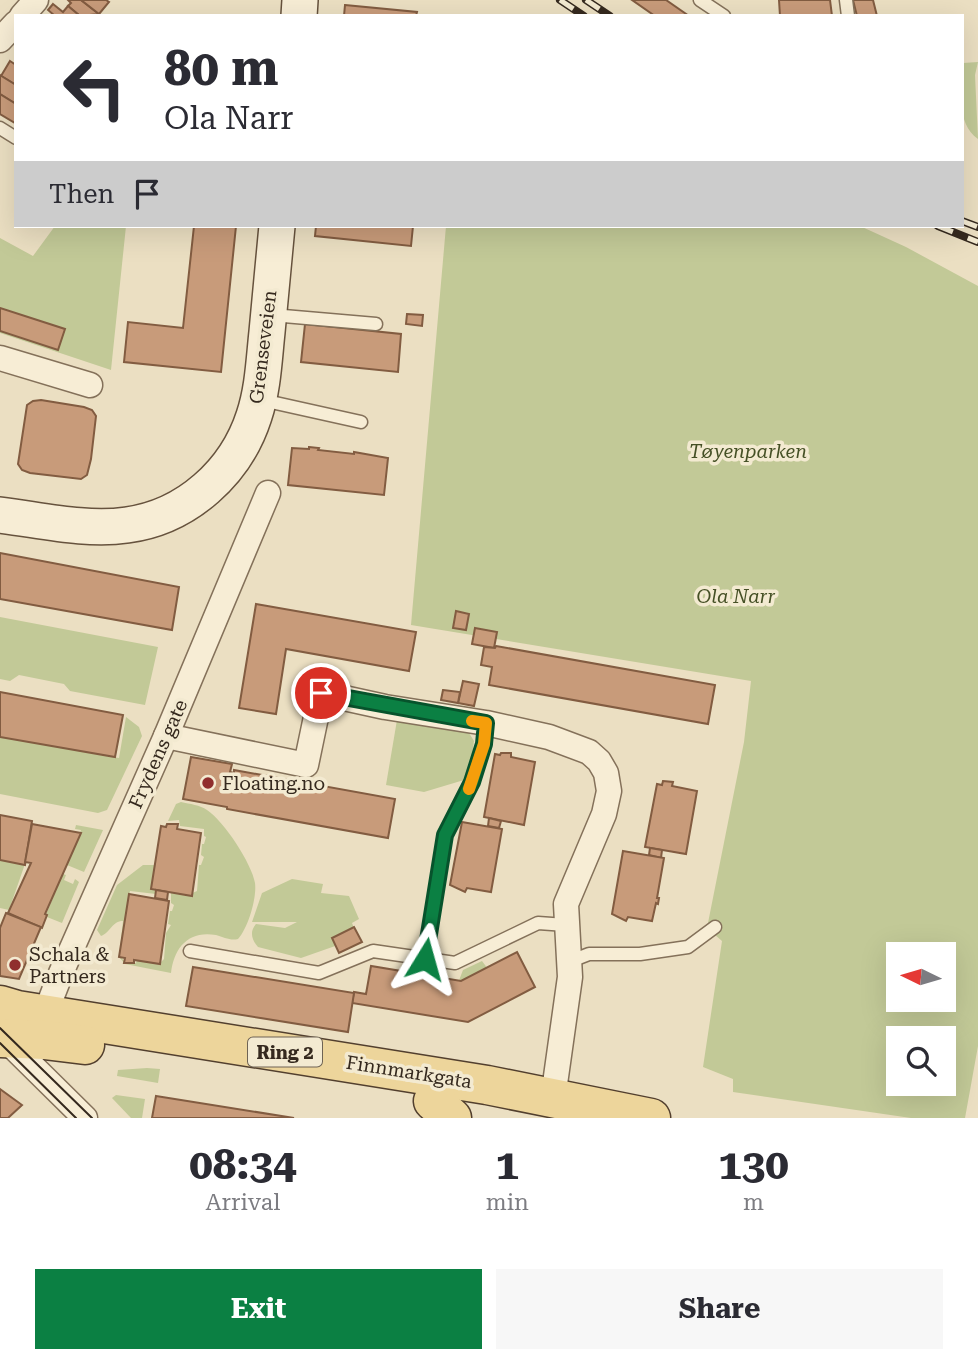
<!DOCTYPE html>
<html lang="en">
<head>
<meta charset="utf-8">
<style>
  body { margin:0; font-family:"Roboto Serif",serif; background:#f7f7f7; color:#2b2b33; height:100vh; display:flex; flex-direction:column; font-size:26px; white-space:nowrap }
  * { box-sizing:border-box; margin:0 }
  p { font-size:23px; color:#7c7c81 }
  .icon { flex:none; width:38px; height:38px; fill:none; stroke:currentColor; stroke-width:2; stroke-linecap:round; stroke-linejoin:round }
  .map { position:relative; height:1118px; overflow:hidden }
  .panel { display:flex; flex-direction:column; background:#fff; flex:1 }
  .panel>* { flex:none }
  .guide { position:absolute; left:14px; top:14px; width:950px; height:214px; border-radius:0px; box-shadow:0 7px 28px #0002; background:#fff; color:#2b2b33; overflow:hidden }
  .needle { width:46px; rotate:275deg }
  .controls { position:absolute; left:886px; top:942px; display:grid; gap:14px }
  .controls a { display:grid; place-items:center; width:70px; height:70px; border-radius:0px; background:#fff; box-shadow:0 7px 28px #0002; font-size:35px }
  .pin { position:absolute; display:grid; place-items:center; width:60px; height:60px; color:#fff; margin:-30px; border:4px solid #fff; border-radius:50%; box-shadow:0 2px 7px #0007 }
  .me { position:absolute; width:77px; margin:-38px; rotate:8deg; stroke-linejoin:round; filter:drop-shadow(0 0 5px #0008) }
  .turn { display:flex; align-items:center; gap:24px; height:147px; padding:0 35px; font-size:32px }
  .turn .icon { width:91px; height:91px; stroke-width:2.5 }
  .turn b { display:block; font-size:49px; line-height:60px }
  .then { display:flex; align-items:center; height:66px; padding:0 35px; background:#0003; gap:14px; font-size:26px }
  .eta { display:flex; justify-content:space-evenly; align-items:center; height:119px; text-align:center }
  .eta b { font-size:42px; font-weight:700; line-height:49px }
  .button { display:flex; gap:14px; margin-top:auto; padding:14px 35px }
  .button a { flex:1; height:80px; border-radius:0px; background:#0b8043; color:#fff; font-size:28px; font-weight:700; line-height:80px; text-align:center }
  .button a+a { background:#f7f7f7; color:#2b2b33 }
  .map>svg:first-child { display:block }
  .green { fill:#c2c997; fill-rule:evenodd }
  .building { fill:#c89b7a; stroke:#825c41; stroke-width:2 }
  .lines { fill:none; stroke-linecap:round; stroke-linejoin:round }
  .service-casing { stroke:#84715a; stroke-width:15 }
  .minor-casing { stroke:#84715a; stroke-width:27 }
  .secondary-casing { stroke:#66523d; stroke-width:38 }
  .primary-casing { stroke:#523f2e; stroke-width:41 }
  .service { stroke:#f7edd5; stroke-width:12 }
  .minor { stroke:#f7edd5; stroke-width:24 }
  .secondary { stroke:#f7edd5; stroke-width:35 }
  .primary { stroke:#edd59b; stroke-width:38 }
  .tram { stroke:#35291e; stroke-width:2 }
  .rail-casing { stroke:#35291e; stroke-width:8 }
  .rail { stroke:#f3ead1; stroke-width:5; stroke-dasharray:16; stroke-linecap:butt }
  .route-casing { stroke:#07532c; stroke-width:18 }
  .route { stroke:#0b8043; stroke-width:12 }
  .slow { stroke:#f59e0b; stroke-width:12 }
  .poi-dot { fill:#902e2d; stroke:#f3ead1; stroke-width:2.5 }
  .labels { text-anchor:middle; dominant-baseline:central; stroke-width:7; stroke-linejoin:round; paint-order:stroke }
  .shield { fill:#f3ead1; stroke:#6e6354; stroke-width:2 }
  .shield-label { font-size:18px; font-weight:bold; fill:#35291e }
  .street-label { font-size:19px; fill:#35291e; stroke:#f3ead1 }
  .park-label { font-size:19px; font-style:italic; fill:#455025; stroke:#f3ead1 }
  .poi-label { font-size:19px; fill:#35291e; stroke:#f3ead1; text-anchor:start }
</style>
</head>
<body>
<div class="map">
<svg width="978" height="1118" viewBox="0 0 978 1118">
  <rect width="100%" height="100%" fill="#ebdfc2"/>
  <g class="green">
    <path d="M 978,62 L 975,75 L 978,139 C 955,122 962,90 963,63 Z"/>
    <path d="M 55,226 L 126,226 L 111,370 L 0,333 L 0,238 L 33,256 Z"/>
    <path d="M 446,226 L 860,226 L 906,247 L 978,286 L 978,1046 L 965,1118 L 911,1118 L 733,1092 L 733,1079 L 703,1067 L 722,941 L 707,928 L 744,742 L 751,681 L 411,625 ZM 898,954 L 943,954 L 943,999 L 898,999 ZM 898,1038 L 943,1038 L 943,1083 L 898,1083 Z"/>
    <path d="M 0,617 L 158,647 L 145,705 L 70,691 L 64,684 L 19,675 L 10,681 L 0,679 Z"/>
    <path d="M 126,717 L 139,727 L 142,736 L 107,810 L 98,813 L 0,794 L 0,737 L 119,758 Z"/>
    <path d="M 397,720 L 469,733 L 474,741 L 471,765 L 464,780 L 424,792 L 386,785 Z"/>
    <path d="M 181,802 C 190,804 200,805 207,810 C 224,821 252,864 255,883 C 257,898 248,928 238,939 C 230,941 224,937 216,935 C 188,930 174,948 171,973 L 125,964 L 119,957 L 123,921 C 112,921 111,932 101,936 L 97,930 L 117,885 L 143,865 L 155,865 L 156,894 L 130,891 L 120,956 L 125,962 L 136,963 L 137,960 L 161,962 L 164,959 L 166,933 L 171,925 L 168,924 L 170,911 L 172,911 L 174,905 L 171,903 L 171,893 L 188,895 L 197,891 L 199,865 L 201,865 L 204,857 L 201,855 L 202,844 L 204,844 L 206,837 L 204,836 L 204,829 L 180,826 L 179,820 L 168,821 L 176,804 Z"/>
    <path d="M 76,825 L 103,830 L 84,872 L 67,865 L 81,830 L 75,829 Z"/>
    <path d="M 0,856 L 26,861 L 9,910 L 0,908 Z"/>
    <path d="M 63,874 L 66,875 L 64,880 L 73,884 L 75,879 L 79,882 L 62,923 L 47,917 L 47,912 Z"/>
    <path d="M 292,879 L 323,884 L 321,893 L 349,896 L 359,919 L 352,923 L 358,938 L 301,958 L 258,947 C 252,940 249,932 256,924 L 285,928 L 297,922 L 252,922 L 262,893 Z"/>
    <path d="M 482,961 L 488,969 L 458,983 L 463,970 Z"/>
    <path d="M 147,1068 L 160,1069 L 158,1083 L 117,1076 L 118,1070 Z"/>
    <path d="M 116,1095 L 145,1099 L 142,1118 L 131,1118 L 112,1098 Z"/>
  </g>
  <g class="building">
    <path d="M 68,0 L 81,0 L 99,14 L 80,16 L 68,6 L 71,3 Z"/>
    <path d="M 81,0 L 106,0 L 109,2 L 99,14 Z"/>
    <path d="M 632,0 L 666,0 L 689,16 L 655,16 Z"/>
    <path d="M 779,0 L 830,0 L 832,16 L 780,16 Z"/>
    <path d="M 853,0 L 873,0 L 877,16 L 857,16 Z"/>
    <path d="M 53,4 L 63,12 L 68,6 L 80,16 L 55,16 L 48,10 Z"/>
    <path d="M 345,5 L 417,12 L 416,16 L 344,16 Z"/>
    <path d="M 10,61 L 16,65 L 16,85 L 1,76 Z"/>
    <path d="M 0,75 L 16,85 L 16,104 L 0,94 Z"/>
    <path d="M 0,94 L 16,104 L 15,123 L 0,114 Z"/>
    <path d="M 194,226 L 236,226 L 221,372 L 124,362 L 128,322 L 183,328 Z"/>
    <path d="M 316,226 L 413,226 L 411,246 L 315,236 Z"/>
    <path d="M 0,308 L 65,329 L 58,350 L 0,331 Z"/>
    <path d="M 407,314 L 423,315 L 422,326 L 406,324 Z"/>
    <path d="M 305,324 L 401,334 L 398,372 L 301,362 Z"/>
    <path d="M 41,400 L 84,407 L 92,410 L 96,416 L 91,459 L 87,475 L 81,479 L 30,473 L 22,470 L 18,464 L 27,405 L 33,401 Z"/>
    <path d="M 309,447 L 319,448 L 318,450 L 354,454 L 354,452 L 388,458 L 384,495 L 288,485 L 292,448 L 309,449 Z"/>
    <path d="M 0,553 L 179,587 L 172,630 L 0,599 Z"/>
    <path d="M 256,604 L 416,632 L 409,671 L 286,649 L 276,714 L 239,708 Z"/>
    <path d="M 456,611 L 469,614 L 466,630 L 453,628 Z"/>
    <path d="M 475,628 L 497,632 L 494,648 L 472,644 Z"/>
    <path d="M 496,646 L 715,685 L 708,724 L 489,685 L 492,667 L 481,665 L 484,647 L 495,648 Z"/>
    <path d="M 463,681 L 479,684 L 474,706 L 458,703 Z"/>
    <path d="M 443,690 L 460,692 L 458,703 L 441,700 Z"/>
    <path d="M 0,692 L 123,715 L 115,757 L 0,737 Z"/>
    <path d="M 501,753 L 511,753 L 511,757 L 535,762 L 524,825 L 484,817 L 495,754 L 500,755 Z"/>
    <path d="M 191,757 L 232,764 L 230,772 L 234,773 L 234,770 L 395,799 L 388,838 L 227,809 L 227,807 L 183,799 Z"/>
    <path d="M 663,781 L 673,782 L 672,786 L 697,791 L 686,854 L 645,847 L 657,784 L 662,785 Z"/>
    <path d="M 0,815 L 32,821 L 25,865 L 0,860 Z"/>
    <path d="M 489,818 L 501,821 L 499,828 L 488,826 Z"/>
    <path d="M 462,822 L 502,829 L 491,892 L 467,888 L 465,892 L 450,885 Z"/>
    <path d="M 32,824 L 81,833 L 45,914 L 47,915 L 42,928 L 8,913 L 31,863 L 25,862 Z"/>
    <path d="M 167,824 L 178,824 L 177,829 L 201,833 L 192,896 L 151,889 L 161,826 L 166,827 Z"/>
    <path d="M 650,848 L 662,850 L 661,858 L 649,855 Z"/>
    <path d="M 623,851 L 664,858 L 657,898 L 659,898 L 658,904 L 656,903 L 652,921 L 628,917 L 626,921 L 612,914 Z"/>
    <path d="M 156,890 L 168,892 L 167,900 L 155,898 Z"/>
    <path d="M 129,894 L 169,901 L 160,964 L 134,960 L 134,963 L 124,963 L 125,958 L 119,957 Z"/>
    <path d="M 6,913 L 41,927 L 19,979 L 0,976 L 0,928 Z"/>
    <path d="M 354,927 L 362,942 L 339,953 L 332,938 Z"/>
    <path d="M 517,952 L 535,987 L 468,1022 L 352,1003 L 354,992 L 366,994 L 371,966 L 461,981 Z"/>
    <path d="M 193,967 L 354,993 L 348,1032 L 186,1006 Z"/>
    <path d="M 0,1089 L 22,1105 L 8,1118 L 0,1118 Z"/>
    <path d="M 156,1096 L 294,1118 L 152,1118 Z"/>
  </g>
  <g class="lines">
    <defs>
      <g id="service">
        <path d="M 700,0 L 724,16"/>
        <path d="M 846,0 L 848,16"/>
        <path d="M 0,128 L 16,138"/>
        <path d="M 272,315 L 376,324"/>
        <path d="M 262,400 L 361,422"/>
        <path d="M 190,951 L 319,973 L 373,951 L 455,963 L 538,923 L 566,925"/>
        <path d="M 425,959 L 445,835 L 472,782 L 484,744 L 486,723"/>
        <path d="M 571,961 L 589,954 L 640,954 L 688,947 L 715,927"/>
      </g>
      <g id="minor">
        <path d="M 22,16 L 36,0"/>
        <path d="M 0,40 L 16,23"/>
        <path d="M 0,358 L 90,385"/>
        <path d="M 166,736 L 306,765 L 321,693 L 385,707 L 486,723 L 549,737 L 589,752 L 599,761 L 606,773 L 609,791 L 604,814 L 566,904 L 570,977 L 553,1098"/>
        <path d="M 45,1014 L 61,973 L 166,736 L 268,493"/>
        <path d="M 1,1035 L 85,1118"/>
      </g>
      <g id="secondary">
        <path d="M 299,16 L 300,0"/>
        <path d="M 0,515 C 41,520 86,531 127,525 C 187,517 236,472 254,416 C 263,389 264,360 267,332 C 270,297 274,261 277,226"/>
      </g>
      <g id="primary">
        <path d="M 0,1005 L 17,1010 L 487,1085 L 651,1118"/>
        <path d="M 0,1038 L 44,1040 L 85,1045"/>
        <path d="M 433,1101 L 452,1118"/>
      </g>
    </defs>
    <use href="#service" class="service-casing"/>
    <use href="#minor" class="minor-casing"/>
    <use href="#secondary" class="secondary-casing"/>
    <use href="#primary" class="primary-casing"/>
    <use href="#service" class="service"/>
    <use href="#minor" class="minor"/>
    <use href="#secondary" class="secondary"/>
    <use href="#primary" class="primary"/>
    <g class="tram">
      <path d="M 0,1028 L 92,1118"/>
      <path d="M 0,1043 L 76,1118"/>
    </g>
    <defs>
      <g id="rail">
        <path d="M 560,0 L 584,16"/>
        <path d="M 586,0 L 610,16"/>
        <path d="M 962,221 L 978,227"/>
        <path d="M 938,226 L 978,242"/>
      </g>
    </defs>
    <use href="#rail" class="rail-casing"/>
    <use href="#rail" class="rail"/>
  </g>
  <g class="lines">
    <defs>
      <path id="route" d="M 321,693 L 486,723 L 484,744 L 472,782 L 445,835 L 425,959"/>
    </defs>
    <use href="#route" class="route-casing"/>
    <use href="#route" class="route"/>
    <path class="slow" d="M 469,789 L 484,744 L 486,723 L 472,721"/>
  </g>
  <g class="poi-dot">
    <circle cx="208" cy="783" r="7"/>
    <circle cx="15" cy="965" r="7"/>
  </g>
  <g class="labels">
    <rect class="shield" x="248" y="1037.5" width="74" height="29" rx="5"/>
    <g class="shield-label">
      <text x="285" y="1052">Ring 2</text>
    </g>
    <g class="street-label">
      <text transform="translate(263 347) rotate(-83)">Grenseveien</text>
      <text transform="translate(158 754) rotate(-66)">Frydens gate</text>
      <text transform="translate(409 1072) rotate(9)">Finnmarkgata</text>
    </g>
    <g class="park-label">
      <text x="748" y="451">Tøyenparken</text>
      <text x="736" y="596">Ola Narr</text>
    </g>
    <g class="poi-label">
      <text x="222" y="783">Floating.no</text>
      <text x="29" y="954">Schala &amp;<tspan x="29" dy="22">Partners</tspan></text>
    </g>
  </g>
</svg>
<div class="controls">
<a><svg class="needle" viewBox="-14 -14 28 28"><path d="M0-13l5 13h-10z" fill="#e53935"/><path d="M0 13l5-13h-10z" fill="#7c7c81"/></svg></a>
<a><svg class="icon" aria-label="search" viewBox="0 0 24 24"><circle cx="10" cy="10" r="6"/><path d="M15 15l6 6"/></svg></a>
</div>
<div class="pin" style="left:321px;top:693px;background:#d93025"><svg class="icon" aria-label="arrive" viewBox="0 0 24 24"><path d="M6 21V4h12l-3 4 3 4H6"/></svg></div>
<svg class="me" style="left:425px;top:959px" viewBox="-20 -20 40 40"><path d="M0-17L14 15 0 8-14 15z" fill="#0b8043" stroke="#fff" stroke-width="4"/></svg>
<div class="guide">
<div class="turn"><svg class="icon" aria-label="left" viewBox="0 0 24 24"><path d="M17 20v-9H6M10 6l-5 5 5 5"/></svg><div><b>80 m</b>Ola Narr</div></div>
<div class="then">Then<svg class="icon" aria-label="arrive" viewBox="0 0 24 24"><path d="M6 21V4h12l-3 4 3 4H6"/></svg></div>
</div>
</div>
<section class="panel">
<div class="eta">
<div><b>08:34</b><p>Arrival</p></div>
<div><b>1</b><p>min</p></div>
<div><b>130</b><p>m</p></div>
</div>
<div class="button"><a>Exit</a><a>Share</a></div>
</section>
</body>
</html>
